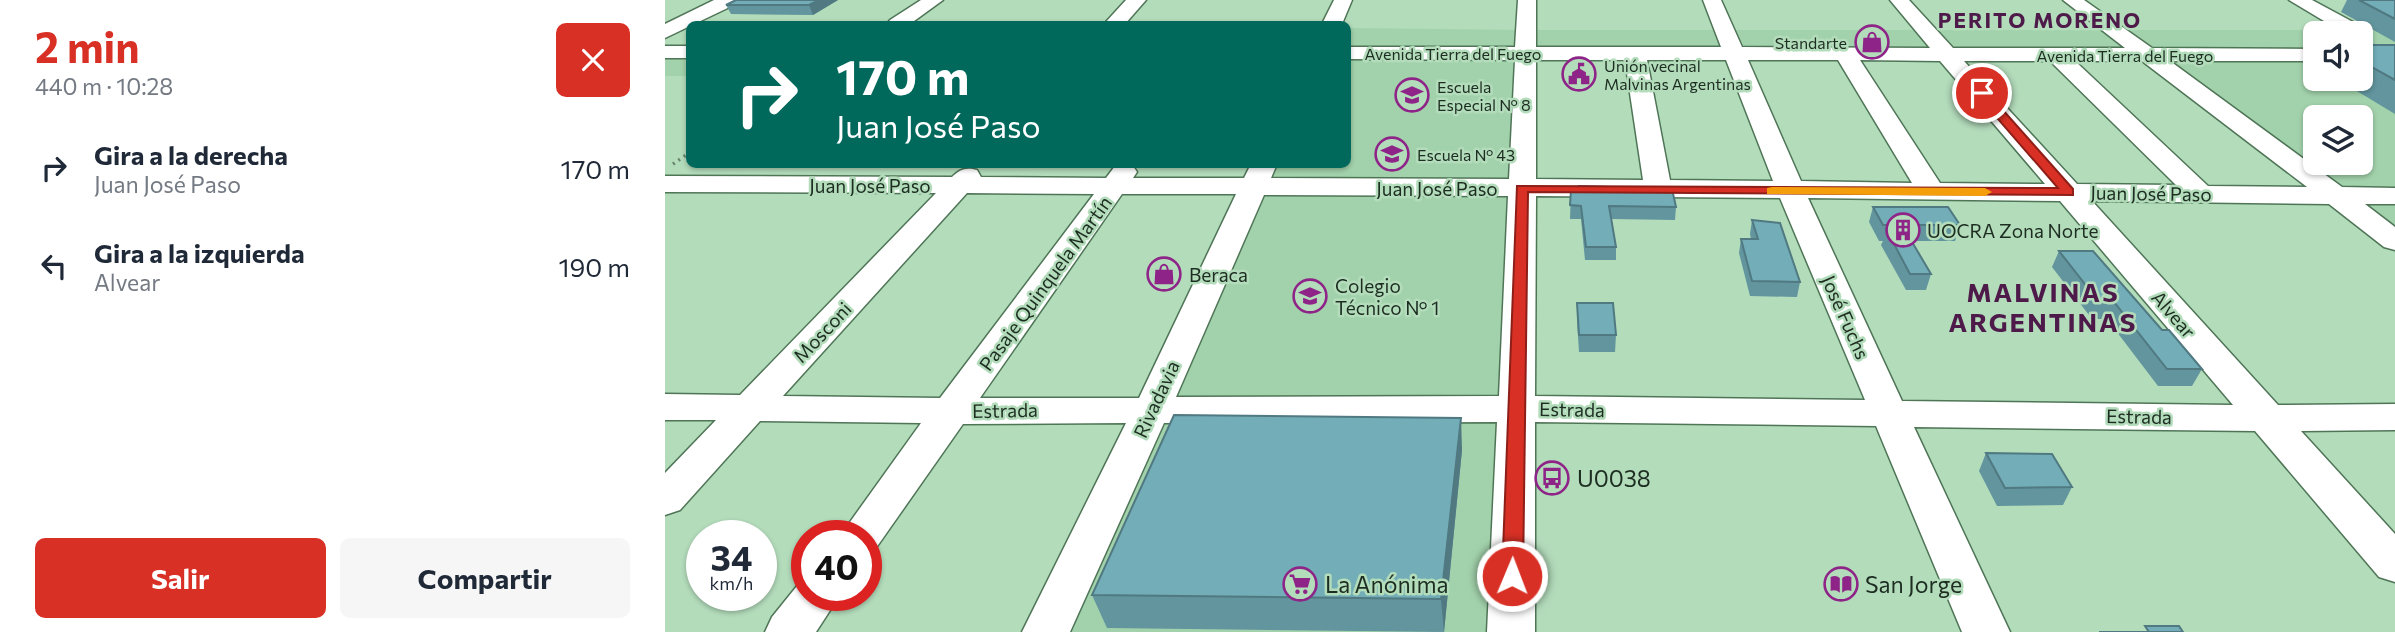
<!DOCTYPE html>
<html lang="es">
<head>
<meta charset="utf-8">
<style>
  body { margin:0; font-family:Commissioner,sans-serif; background:#f6f6f7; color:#1f2937; height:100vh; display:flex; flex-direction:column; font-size:26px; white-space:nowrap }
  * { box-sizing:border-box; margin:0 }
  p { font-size:23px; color:#747a83 }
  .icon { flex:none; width:38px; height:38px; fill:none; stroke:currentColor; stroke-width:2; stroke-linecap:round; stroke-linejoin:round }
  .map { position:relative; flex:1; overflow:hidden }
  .side { display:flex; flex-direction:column; background:#fff; width:665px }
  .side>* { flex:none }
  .top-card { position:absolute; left:21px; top:21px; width:665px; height:147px; border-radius:10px; box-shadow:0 2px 5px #0004; background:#00695c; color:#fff; overflow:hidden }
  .controls { position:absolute; left:1638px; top:21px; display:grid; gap:14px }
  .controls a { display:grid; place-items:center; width:70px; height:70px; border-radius:10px; background:#fff; box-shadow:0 2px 5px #0004; font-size:35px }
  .speed { position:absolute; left:21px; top:520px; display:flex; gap:14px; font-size:35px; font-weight:700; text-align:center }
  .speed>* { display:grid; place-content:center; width:91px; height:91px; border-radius:50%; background:#fff; box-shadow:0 2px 5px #0004; line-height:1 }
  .speed small { font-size:18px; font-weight:400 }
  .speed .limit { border:10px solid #d22; background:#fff; color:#111 }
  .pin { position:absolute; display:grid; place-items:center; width:60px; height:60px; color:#fff; margin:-30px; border:4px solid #fff; border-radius:50%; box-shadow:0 2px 7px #0007 }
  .me { position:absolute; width:77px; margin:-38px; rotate:1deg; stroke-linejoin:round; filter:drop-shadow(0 0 5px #0008) }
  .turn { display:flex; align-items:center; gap:24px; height:147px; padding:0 35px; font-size:32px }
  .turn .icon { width:91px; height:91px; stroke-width:2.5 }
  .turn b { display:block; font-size:49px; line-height:60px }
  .round { display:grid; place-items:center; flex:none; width:74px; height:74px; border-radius:10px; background:#f6f6f7 }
  .head { display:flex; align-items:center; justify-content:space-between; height:119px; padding:0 35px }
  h1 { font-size:42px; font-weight:700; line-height:52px; color:#d93025 }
  .action { display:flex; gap:14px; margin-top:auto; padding:14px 35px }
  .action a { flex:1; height:80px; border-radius:10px; background:#d93025; color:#fff; font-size:28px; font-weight:700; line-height:80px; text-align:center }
  .action a+a { background:#f6f6f7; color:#1f2937 }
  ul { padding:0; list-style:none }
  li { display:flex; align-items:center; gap:21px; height:98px; padding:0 35px }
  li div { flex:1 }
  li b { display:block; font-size:26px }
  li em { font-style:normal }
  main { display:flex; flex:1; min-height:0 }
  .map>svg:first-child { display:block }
  .built { fill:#a2d2ab; fill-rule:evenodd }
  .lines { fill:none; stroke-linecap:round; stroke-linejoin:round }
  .minor-casing { stroke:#4f7557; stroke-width:3 }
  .path { stroke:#68856e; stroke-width:3.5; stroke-dasharray:2 4.5; stroke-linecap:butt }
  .minor { fill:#fff; fill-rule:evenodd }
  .wall { fill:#62959e }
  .shaded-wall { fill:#507981 }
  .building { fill:#72adb8; stroke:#507981; stroke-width:2 }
  .route { fill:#d93025; stroke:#8d1f18; stroke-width:2 }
  .slow { fill:#f59e0b }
  .labels { text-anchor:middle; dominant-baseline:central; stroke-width:5; stroke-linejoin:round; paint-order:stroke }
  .far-poi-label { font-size:16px; fill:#1d2d21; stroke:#b3dcbb; text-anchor:start }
  .far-street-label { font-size:16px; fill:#1d2d21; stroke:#b3dcbb }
  .street-label { font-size:19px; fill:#1d2d21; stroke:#b3dcbb }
  .poi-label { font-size:19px; fill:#1d2d21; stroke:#b3dcbb; text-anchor:start }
  .far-district-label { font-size:21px; font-weight:bold; letter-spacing:2px; fill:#4d1a49; stroke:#b3dcbb }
  .near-poi-label { font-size:23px; fill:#1d2d21; stroke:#b3dcbb; text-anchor:start }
  .district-label { font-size:26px; font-weight:bold; letter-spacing:2px; fill:#4d1a49; stroke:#b3dcbb }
</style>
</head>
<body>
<main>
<section class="side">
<div class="head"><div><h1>2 min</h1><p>440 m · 10:28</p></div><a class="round" style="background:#d93025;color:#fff"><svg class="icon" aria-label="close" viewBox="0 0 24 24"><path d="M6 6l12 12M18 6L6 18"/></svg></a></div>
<ul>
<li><svg class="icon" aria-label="right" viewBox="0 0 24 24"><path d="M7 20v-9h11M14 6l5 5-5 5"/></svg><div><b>Gira a la derecha</b><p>Juan José Paso</p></div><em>170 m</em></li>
<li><svg class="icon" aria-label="left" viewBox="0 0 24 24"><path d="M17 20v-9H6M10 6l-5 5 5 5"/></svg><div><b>Gira a la izquierda</b><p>Alvear</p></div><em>190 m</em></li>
</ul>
<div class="action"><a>Salir</a><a>Compartir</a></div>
</section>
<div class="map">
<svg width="1730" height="632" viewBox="0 0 1730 632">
  <rect width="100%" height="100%" fill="#b3dcbb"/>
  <g class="built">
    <path d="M 683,28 L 860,30 L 1730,30 L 1730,241 L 1482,55 L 860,53 L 846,632 L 381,632 L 599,165 L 682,164 ZM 1650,33 L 1696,33 L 1696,79 L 1650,79 ZM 1650,117 L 1696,117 L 1696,163 L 1650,163 Z"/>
    <rect x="0" y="52" width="24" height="24"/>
  </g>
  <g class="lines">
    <defs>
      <g id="minor">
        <path d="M 49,0 L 73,0 L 71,4 L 0,38 L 0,24 Z"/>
        <path d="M 256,0 L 278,0 L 245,24 L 222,24 L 225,20 Z"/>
        <path d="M 461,0 L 481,0 L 460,24 L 439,24 Z"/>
        <path d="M 669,0 L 687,0 L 677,24 L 657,24 Z"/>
        <path d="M 853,0 L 871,0 L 871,47 L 1056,47 L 1038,0 L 1056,0 L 1077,47 L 1265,48 L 1225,0 L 1244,0 L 1288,48 L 1460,48 L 1398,0 L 1419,0 L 1487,48 L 1650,49 L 1650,61 L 1505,61 L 1677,187 L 1730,188 L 1730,204 L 1700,204 L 1730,227 L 1730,250 L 1719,247 L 1664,204 L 1427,201 L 1613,405 L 1730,404 L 1730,430 L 1636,431 L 1730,534 L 1730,582 L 1714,577 L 1590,431 L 1249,427 L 1345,632 L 1297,632 L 1211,426 L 870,422 L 870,632 L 822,632 L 832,422 L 499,423 L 405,632 L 357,632 L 461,423 L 298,424 L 211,548 L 201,551 L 201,536 L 175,536 L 256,423 L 95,421 L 15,510 L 0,515 L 0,473 L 51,420 L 0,420 L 0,394 L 75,395 L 271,193 L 0,192 L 0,176 L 287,177 C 295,169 301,167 312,170 L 316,177 L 441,178 L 450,166 L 468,166 L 472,172 L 468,178 L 579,178 L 586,164 L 612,164 L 606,178 L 844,179 L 850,60 L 682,59 L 682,47 L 850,47 ZM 871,60 L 960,60 L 978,180 L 871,179 ZM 982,60 L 1061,60 L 1108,181 L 1005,180 ZM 1083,60 L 1173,60 L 1247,183 L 1136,181 ZM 1195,60 L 1275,61 L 1380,184 L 1275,183 ZM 1299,61 L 1385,61 L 1511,185 L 1412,184 ZM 1410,61 L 1477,61 L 1642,187 L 1543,186 ZM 302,193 L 429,194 L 275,398 L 118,396 ZM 457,194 L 571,194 L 474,398 L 315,398 ZM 599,195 L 843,196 L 834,396 L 511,397 ZM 871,196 L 1115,198 L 1200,400 L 870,396 ZM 1143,198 L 1395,201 L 1568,405 L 1237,401 Z"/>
        <path d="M 1624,0 L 1647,0 L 1701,29 L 1704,33 L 1696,39 L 1696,33 L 1679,33 Z"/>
        <rect x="0" y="46" width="24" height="12"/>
        <path d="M 142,579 L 142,595 L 175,595 L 151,632 L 100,632 L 107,617 L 136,581 Z"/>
      </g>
    </defs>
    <use href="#minor" class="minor-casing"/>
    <path class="path" d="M 8,164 L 24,153"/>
    <use href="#minor" class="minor"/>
  </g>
  <g class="wall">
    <path d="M 173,0 L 148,15 L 66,14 L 61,5 Z"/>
    <path d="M 1682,0 L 1730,0 L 1730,42 L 1676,12 Z"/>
    <path d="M 1696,45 L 1730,45 L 1730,114 L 1672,79 L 1696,79 Z"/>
    <path d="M 906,190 L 1011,207 L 1010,220 L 946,219 L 951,247 L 951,260 L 920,260 L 916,219 L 905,219 Z"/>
    <path d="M 1208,207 L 1295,225 L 1290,241 L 1246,241 L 1266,274 L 1261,290 L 1241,290 L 1216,245 L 1218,241 L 1214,241 L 1204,222 Z"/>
    <path d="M 1087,220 L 1135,282 L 1132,297 L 1085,296 L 1074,253 L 1076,239 L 1086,239 L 1085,234 Z"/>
    <path d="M 1394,251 L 1497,330 L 1537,369 L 1527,386 L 1493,386 L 1442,319 L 1427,319 L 1387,267 Z"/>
    <path d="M 912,303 L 951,335 L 950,352 L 914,352 L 912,320 Z"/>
    <path d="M 797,450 L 779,632 L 442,628 L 427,595 Z"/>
    <path d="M 1321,453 L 1407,487 L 1398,505 L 1332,506 L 1314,471 Z"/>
  </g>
  <g class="shaded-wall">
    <path d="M 154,0 L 173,0 L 148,15 L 144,5 Z"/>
    <path d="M 796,418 L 797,450 L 779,632 L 776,599 Z"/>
  </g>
  <g class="building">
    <path d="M 71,0 L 154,0 L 144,5 L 61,5 Z"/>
    <path d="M 1694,0 L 1730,0 L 1730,19 Z"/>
    <path d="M 1696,45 L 1730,45 L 1730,80 L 1696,61 Z"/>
    <path d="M 914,186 L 1007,189 L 1011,207 L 944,206 L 951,247 L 921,247 L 916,206 L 905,205 L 906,190 Z"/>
    <path d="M 1208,207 L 1283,207 L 1295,225 L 1237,225 L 1266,274 L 1245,274 L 1221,229 L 1228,225 L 1218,225 Z"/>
    <path d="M 1087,220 L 1115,223 L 1135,282 L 1087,281 L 1076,239 L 1093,239 Z"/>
    <path d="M 1394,251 L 1428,251 L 1497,330 L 1504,330 L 1537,369 L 1502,369 L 1449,302 L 1434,302 Z"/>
    <path d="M 912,303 L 948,303 L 951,335 L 914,335 Z"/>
    <path d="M 509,415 L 796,418 L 776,599 L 427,595 Z"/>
    <path d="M 1321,453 L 1387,454 L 1407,487 L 1340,488 Z"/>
    <path d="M 1480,626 L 1514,626 L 1518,632 L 1434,632 L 1484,632 Z"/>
  </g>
  <path class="route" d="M 1313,91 L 1321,91 L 1408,189 L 1408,195 L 863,192 L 858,576 L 855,582 L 847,585 L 840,582 L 837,576 L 852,186 L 1393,188 L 1313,96 Z"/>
  <path class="slow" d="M 1107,187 L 1320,188 L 1327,192 L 1320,196 L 1102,194 L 1102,188 Z"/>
  <defs>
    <symbol id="shop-ring" viewBox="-11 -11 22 22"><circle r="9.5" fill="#b3dcbb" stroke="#8f2488" stroke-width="1.5"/><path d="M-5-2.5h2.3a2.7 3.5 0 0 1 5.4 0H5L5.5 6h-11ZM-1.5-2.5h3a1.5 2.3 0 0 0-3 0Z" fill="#8f2488"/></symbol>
    <symbol id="civic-ring" viewBox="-11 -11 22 22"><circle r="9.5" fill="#b3dcbb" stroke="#8f2488" stroke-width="1.5"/><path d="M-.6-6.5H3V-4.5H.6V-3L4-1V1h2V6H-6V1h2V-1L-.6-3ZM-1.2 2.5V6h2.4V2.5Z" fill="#8f2488"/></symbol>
    <symbol id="school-ring" viewBox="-11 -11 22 22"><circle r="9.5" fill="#b3dcbb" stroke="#8f2488" stroke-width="1.5"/><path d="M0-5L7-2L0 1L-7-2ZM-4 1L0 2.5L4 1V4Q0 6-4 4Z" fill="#8f2488"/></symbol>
    <symbol id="building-ring" viewBox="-11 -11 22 22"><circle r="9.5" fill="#b3dcbb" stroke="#8f2488" stroke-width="1.5"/><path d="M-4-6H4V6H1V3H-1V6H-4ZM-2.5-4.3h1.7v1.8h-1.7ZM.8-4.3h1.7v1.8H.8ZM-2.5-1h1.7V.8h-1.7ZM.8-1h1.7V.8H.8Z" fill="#8f2488"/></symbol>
    <symbol id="bus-ring" viewBox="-11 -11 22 22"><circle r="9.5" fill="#b3dcbb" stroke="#8f2488" stroke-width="1.5"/><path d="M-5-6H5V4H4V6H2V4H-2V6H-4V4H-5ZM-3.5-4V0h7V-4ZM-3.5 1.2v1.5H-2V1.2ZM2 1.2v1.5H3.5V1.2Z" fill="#8f2488"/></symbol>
    <symbol id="supermarket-ring" viewBox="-11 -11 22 22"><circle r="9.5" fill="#b3dcbb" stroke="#8f2488" stroke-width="1.5"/><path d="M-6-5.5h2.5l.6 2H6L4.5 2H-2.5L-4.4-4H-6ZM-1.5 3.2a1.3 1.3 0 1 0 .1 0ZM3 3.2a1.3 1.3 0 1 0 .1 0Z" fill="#8f2488"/></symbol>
    <symbol id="library-ring" viewBox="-11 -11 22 22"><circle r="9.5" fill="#b3dcbb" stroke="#8f2488" stroke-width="1.5"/><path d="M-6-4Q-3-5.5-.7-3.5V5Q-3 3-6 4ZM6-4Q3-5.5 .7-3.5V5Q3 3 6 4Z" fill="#8f2488"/></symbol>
  </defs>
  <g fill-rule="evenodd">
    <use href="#shop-ring" x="1188" y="23" width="38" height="38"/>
    <use href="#civic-ring" x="895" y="55" width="38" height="38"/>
    <use href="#school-ring" x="728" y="76" width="38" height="38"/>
    <use href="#school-ring" x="708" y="135" width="38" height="38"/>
    <use href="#building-ring" x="1219" y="211" width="38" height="38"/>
    <use href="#shop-ring" x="480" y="255" width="38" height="38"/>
    <use href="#school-ring" x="626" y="277" width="38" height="38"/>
    <use href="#bus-ring" x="868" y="459" width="38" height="38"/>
    <use href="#supermarket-ring" x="616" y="565" width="38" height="38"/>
    <use href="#library-ring" x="1157" y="565" width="38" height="38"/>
  </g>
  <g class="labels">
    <g class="far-poi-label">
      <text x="1182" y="42" text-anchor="end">Standarte</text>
      <text x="939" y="65">Unión vecinal<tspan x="939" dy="18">Malvinas Argentinas</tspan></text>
      <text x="772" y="86">Escuela<tspan x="772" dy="18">Especial Nº 8</tspan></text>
      <text x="752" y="154">Escuela Nº 43</text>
    </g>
    <g class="far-street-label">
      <text x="788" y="53">Avenida Tierra del Fuego</text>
      <text x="1460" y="55">Avenida Tierra del Fuego</text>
    </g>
    <g class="street-label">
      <text x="205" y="185">Juan José Paso</text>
      <text x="772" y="188">Juan José Paso</text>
      <text transform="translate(1486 193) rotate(1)">Juan José Paso</text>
      <text transform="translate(380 283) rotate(-54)">Pasaje Quinquela Martín</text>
      <text transform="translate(1509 314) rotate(49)">Alvear</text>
      <text transform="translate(1181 317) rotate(66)">José Fuchs</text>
      <text transform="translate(157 332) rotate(-47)">Mosconi</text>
      <text transform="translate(491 399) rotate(-65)">Rivadavia</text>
      <text transform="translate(907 409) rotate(1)">Estrada</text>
      <text transform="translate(340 410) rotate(-1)">Estrada</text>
      <text transform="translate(1474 416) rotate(1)">Estrada</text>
    </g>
    <g class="poi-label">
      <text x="1262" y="230">UOCRA Zona Norte</text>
      <text x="524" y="274">Beraca</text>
      <text x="670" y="285">Colegio<tspan x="670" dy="22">Técnico Nº 1</tspan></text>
    </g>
    <g class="far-district-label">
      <text x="1375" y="19">PERITO MORENO</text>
    </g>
    <g class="near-poi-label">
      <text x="912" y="478">U0038</text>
      <text x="660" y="584">La Anónima</text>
      <text x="1200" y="584">San Jorge</text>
    </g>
    <g class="district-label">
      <text x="1378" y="291">MALVINAS<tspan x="1378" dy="30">ARGENTINAS</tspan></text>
    </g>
  </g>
</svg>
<div class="controls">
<a><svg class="icon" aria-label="sound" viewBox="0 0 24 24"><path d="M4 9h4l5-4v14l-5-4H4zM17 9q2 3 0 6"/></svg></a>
<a><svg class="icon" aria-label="layers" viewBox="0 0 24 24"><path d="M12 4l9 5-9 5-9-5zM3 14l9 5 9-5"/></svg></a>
</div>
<div class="speed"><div>34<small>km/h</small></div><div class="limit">40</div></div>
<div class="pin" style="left:1317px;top:93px;background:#d93025"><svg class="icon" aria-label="arrive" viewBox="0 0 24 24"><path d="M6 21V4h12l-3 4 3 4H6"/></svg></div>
<svg class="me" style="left:847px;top:576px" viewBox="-20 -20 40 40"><circle r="17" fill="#d93025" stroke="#fff" stroke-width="3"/><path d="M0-11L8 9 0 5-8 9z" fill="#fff"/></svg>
<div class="top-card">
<div class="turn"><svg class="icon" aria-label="right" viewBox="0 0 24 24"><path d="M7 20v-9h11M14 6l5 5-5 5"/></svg><div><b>170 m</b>Juan José Paso</div></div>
</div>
</div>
</main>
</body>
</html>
